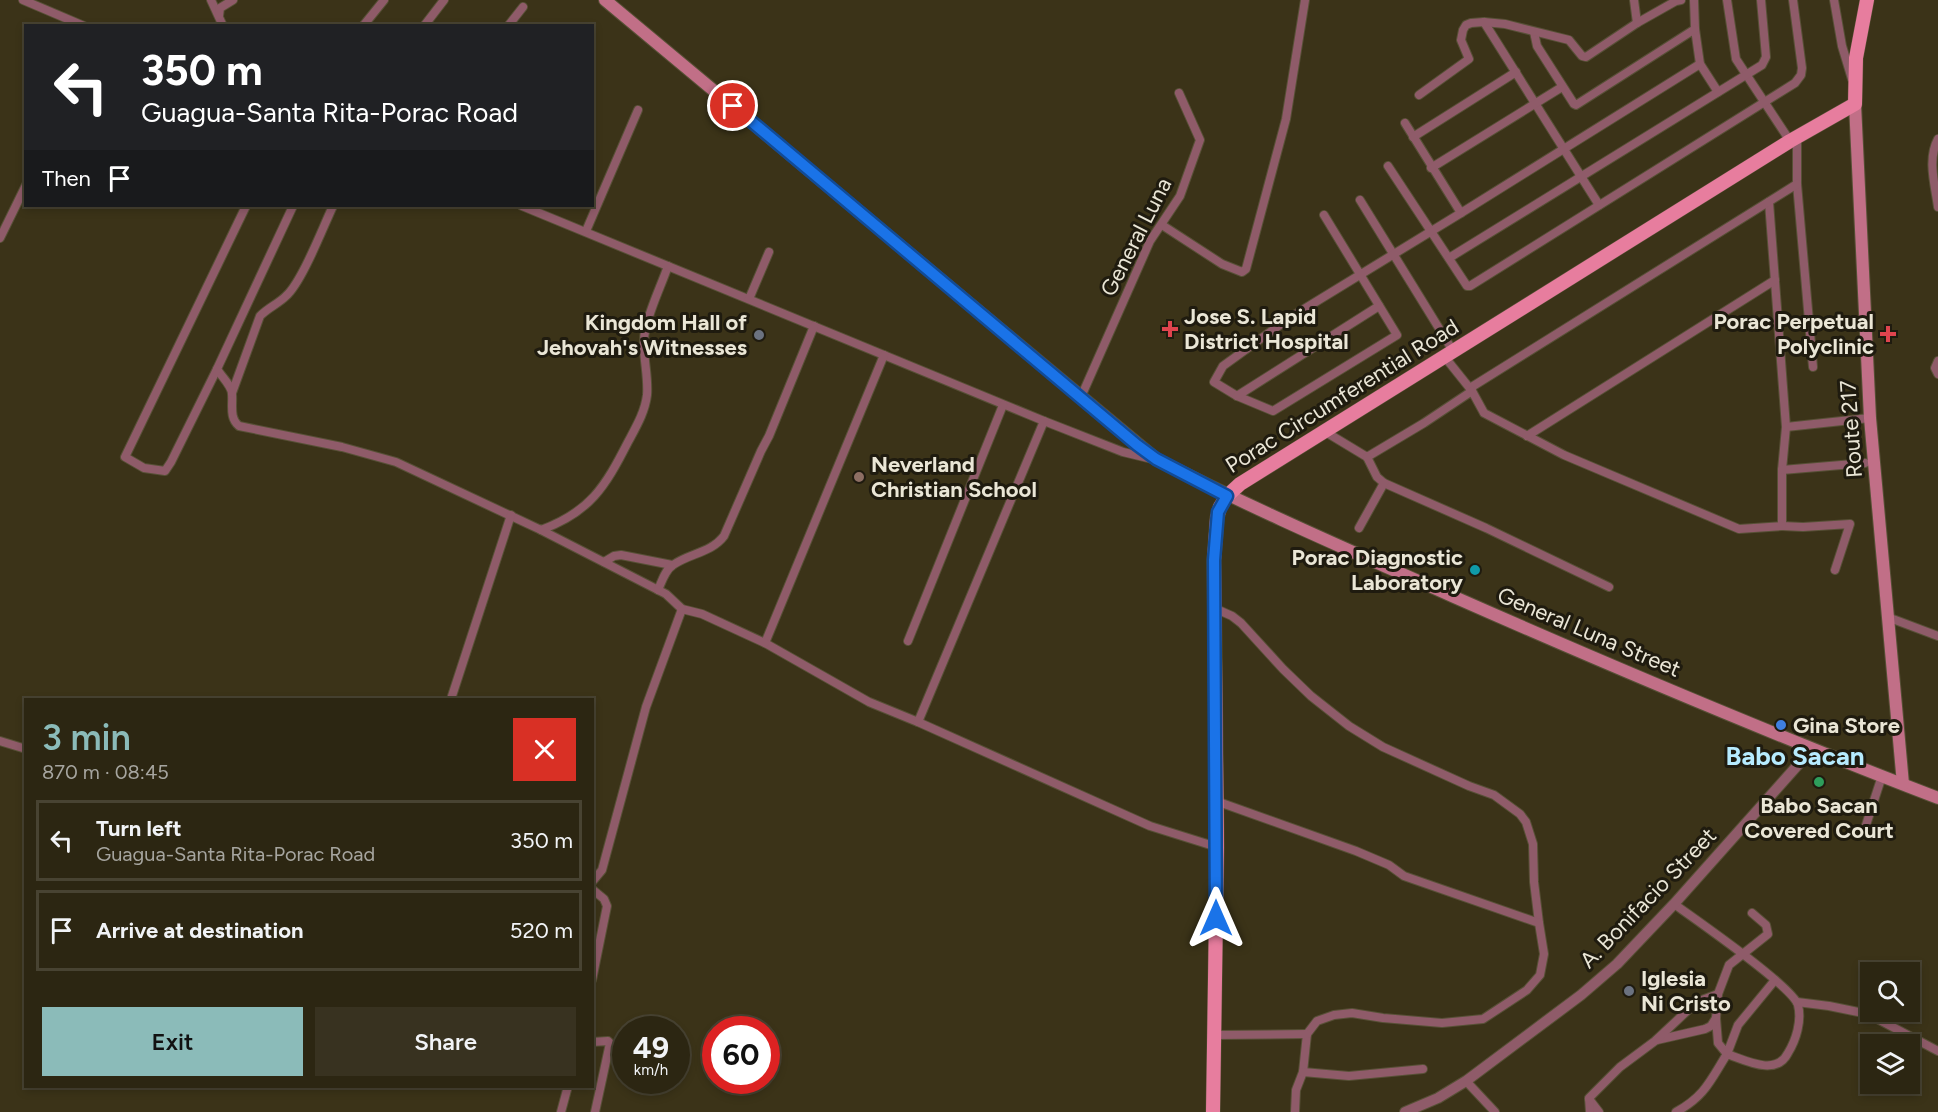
<!DOCTYPE html>
<html lang="en">
<head>
<meta charset="utf-8">
<style>
  body { margin:0; font-family:Figtree,sans-serif; background:#383220; color:#f1f3f6; height:100vh; display:flex; flex-direction:column; font-size:22px; white-space:nowrap }
  * { box-sizing:border-box; margin:0 }
  p { font-size:20px; color:#a6a59f }
  .icon { flex:none; width:33px; height:33px; fill:none; stroke:currentColor; stroke-width:2; stroke-linecap:round; stroke-linejoin:round }
  .map { position:relative; flex:1; overflow:hidden }
  .panel { position:absolute; left:24px; top:698px; width:570px; height:390px; display:flex; flex-direction:column; background:#2c2612; border-radius:0px; box-shadow:0 3px 9px #0003,0 0 0 2px #484332 }
  .panel>* { flex:none }
  .top-card { position:absolute; left:24px; top:24px; width:570px; height:183px; border-radius:0px; box-shadow:0 3px 9px #0003,0 0 0 2px #484332; background:#202124; color:#fff; overflow:hidden }
  .tools { position:absolute; left:1860px; top:962px; display:grid; gap:12px }
  .tools a { display:grid; place-items:center; width:60px; height:60px; border-radius:0px; background:#2c2612; box-shadow:0 3px 9px #0003,0 0 0 2px #484332; font-size:30px }
  .speed { position:absolute; left:612px; top:1016px; display:flex; gap:12px; font-size:30px; font-weight:700; text-align:center }
  .speed>* { display:grid; place-content:center; width:78px; height:78px; border-radius:50%; background:#2c2612; box-shadow:0 3px 9px #0003,0 0 0 2px #484332; line-height:1 }
  .speed small { font-size:15px; font-weight:400 }
  .speed .limit { border:9px solid #d22; background:#fff; color:#111 }
  .pin { position:absolute; display:grid; place-items:center; width:51px; height:51px; color:#fff; margin:-26px; border:3px solid #fff; border-radius:50%; box-shadow:0 2px 6px #0007 }
  .me { position:absolute; width:66px; margin:-33px; rotate:0deg; stroke-linejoin:round; filter:drop-shadow(0 0 4px #0008) }
  .turn { display:flex; align-items:center; gap:21px; height:126px; padding:0 18px; font-size:27px }
  .turn .icon { width:78px; height:78px; stroke-width:2.5 }
  .turn b { display:block; font-size:42px; line-height:51px }
  .then { display:flex; align-items:center; height:57px; padding:0 18px; background:#0003; gap:12px; font-size:22px }
  .round { display:grid; place-items:center; flex:none; width:63px; height:63px; border-radius:0px; background:#383220 }
  .headline { display:flex; align-items:center; justify-content:space-between; height:102px; padding:0 18px }
  h1 { font-size:36px; font-weight:600; line-height:45px; color:#8bbbb9 }
  .action { display:flex; gap:12px; margin-top:auto; padding:12px 18px }
  .action a { flex:1; height:69px; border-radius:0px; background:#8bbbb9; color:#111; font-size:24px; font-weight:600; line-height:69px; text-align:center }
  .action a+a { background:#383220; color:#f1f3f6 }
  ul { padding:0; list-style:none }
  li { display:flex; align-items:center; gap:18px; height:81px; margin:0 12px 9px; padding:0 6px; border:3px solid #484332; border-radius:0px }
  li div { flex:1 }
  li b { display:block; font-size:22px }
  li em { font-style:normal }
  .map>svg:first-child { display:block }
  .lines { fill:none; stroke-linecap:round; stroke-linejoin:round }
  .minor-casing { stroke:#575036; stroke-width:10 }
  .tertiary-casing { stroke:#575036; stroke-width:12 }
  .secondary-casing { stroke:#575036; stroke-width:14 }
  .primary-casing { stroke:#575036; stroke-width:15 }
  .minor { stroke:#8f5b69; stroke-width:8 }
  .tertiary { stroke:#8f5b69; stroke-width:10 }
  .secondary { stroke:#c16f87; stroke-width:12 }
  .primary { stroke:#e77d9e; stroke-width:14 }
  .route-casing { stroke:#114b97; stroke-width:15 }
  .route { stroke:#1a73e8; stroke-width:10 }
  .health-dot { fill:#e0444e; stroke:#1f1b0f; stroke-width:2 }
  .worship-dot { fill:#6b7280; stroke:#1f1b0f; stroke-width:2 }
  .education-dot { fill:#8d6e63; stroke:#1f1b0f; stroke-width:2 }
  .culture-dot { fill:#0f9aa8; stroke:#1f1b0f; stroke-width:2 }
  .shop-dot { fill:#3f7fe0; stroke:#1f1b0f; stroke-width:2 }
  .leisure-dot { fill:#2e9e5b; stroke:#1f1b0f; stroke-width:2 }
  .labels { text-anchor:middle; dominant-baseline:central; stroke-width:6; stroke-linejoin:round; paint-order:stroke }
  .street-label { font-size:22px; fill:#eae6d6; stroke:#1f1b0f }
  .poi-label { font-size:22px; font-weight:bold; fill:#eae6d6; stroke:#1f1b0f; text-anchor:start }
  .quarter-label { font-size:26px; font-weight:bold; fill:#b6ebfe; stroke:#1f1b0f }
</style>
</head>
<body>
<div class="map">
<svg width="1938" height="1112" viewBox="0 0 1938 1112">
  <rect width="100%" height="100%" fill="#3b3318"/>
  <g class="lines">
    <defs>
      <g id="minor">
        <path d="M 23,0 L 84,26"/>
        <path d="M 211,0 L 223,26"/>
        <path d="M 1634,0 L 1637,23"/>
        <path d="M 1694,0 L 1695,29 L 1700,64 L 1718,92"/>
        <path d="M 1727,0 L 1736,59 L 1790,141"/>
        <path d="M 1834,0 L 1842,46 L 1852,79"/>
        <path d="M 219,16 L 220,8 L 233,0"/>
        <path d="M 1484,22 L 1599,205"/>
        <path d="M 363,26 L 384,0"/>
        <path d="M 424,26 L 444,0"/>
        <path d="M 508,26 L 523,7"/>
        <path d="M 1534,32 L 1537,46 L 1574,104 L 1576,105 L 1695,29"/>
        <path d="M 1419,95 L 1469,59 L 1461,40 L 1463,30 L 1466,25 L 1471,23 L 1484,22 L 1505,24 L 1569,40 L 1582,56 L 1586,57 L 1637,23 L 1676,1 L 1681,0"/>
        <path d="M 1405,123 L 1461,213"/>
        <path d="M 1413,137 L 1516,72"/>
        <path d="M 1797,137 L 1797,184 L 1813,367"/>
        <path d="M 1938,139 C 1927,159 1935,185 1938,207"/>
        <path d="M 1388,166 L 1467,286 L 1470,286 L 1795,83 L 1801,75 L 1802,68 L 1793,0"/>
        <path d="M 1431,168 L 1562,87"/>
        <path d="M 1360,200 L 1453,351"/>
        <path d="M 1769,202 L 1786,427 L 1782,470 L 1782,526 L 1803,527 L 1850,524 L 1835,570"/>
        <path d="M 293,206 L 217,369 C 221,376 232,386 232,394 C 233,405 229,418 239,426 L 342,447 L 396,462 L 541,530 C 590,512 605,487 628,442 C 636,427 645,412 647,395 C 649,373 640,349 646,327 C 651,306 661,286 668,266"/>
        <path d="M 522,206 L 1044,421 L 1123,452 L 1152,459"/>
        <path d="M 1324,215 C 1348,255 1373,295 1397,335 L 1273,411 L 1237,396 L 1214,382 L 1223,366 L 1291,317 L 1461,213 L 1700,64"/>
        <path d="M 1162,225 L 1222,264 L 1242,272 L 1246,269 L 1286,119 L 1305,0"/>
        <path d="M 586,231 L 638,110"/>
        <path d="M 0,238 L 26,185"/>
        <path d="M 1449,258 L 1762,65 L 1766,57 L 1761,0"/>
        <path d="M 749,299 L 769,252"/>
        <path d="M 884,355 L 765,643 L 869,702 L 918,722 L 1150,826 L 1217,847"/>
        <path d="M 1444,356 L 1472,391"/>
        <path d="M 1938,361 L 1935,368 L 1938,374"/>
        <path d="M 217,369 L 171,462 L 165,471 L 144,468 L 125,457 L 246,206"/>
        <path d="M 1470,388 L 1797,184"/>
        <path d="M 232,393 L 260,316 C 269,307 278,304 286,296 C 302,282 323,227 333,206"/>
        <path d="M 1237,396 L 1379,306"/>
        <path d="M 1081,397 L 1150,241 L 1180,196 L 1200,140 L 1179,93"/>
        <path d="M 1786,427 L 1870,418"/>
        <path d="M 1324,431 L 1367,457 L 1424,423 L 1472,391 L 1484,413 L 1564,455 L 1739,529 L 1782,526"/>
        <path d="M 1527,436 L 1775,280"/>
        <path d="M 1367,457 L 1377,477 L 1384,483 L 1486,528 L 1609,587"/>
        <path d="M 1782,470 L 1865,463"/>
        <path d="M 1359,528 L 1384,483"/>
        <path d="M 541,530 L 666,594 L 682,609 L 702,614 L 765,643"/>
        <path d="M 604,562 L 614,556 L 621,555 L 672,565"/>
        <path d="M 658,590 C 662,581 665,570 673,565 C 690,553 711,553 724,536 L 761,451 L 769,436 L 814,326"/>
        <path d="M 1214,608 L 1232,616 L 1241,623 L 1283,669 L 1311,696 L 1349,726 L 1383,747 L 1469,786 L 1494,795 L 1520,814 L 1526,822 L 1533,844 L 1534,882 L 1539,923"/>
        <path d="M 1890,618 L 1938,636"/>
        <path d="M 908,641 L 1003,405"/>
        <path d="M 451,699 L 511,515"/>
        <path d="M 918,722 L 1044,421"/>
        <path d="M 0,741 L 26,749"/>
        <path d="M 1216,801 L 1356,851 L 1389,865 L 1404,876 L 1539,923 L 1544,954 L 1540,975 L 1527,990 L 1483,1019 L 1442,1023 L 1383,1018 L 1352,1013 L 1334,1015 L 1317,1021 L 1307,1034 L 1303,1072 L 1296,1090 L 1295,1112"/>
        <path d="M 1866,825 L 1882,776"/>
        <path d="M 592,882 L 602,870 L 646,707 L 682,609"/>
        <path d="M 592,889 L 604,899 L 607,906 L 592,980"/>
        <path d="M 1674,904 C 1695,919 1793,987 1798,1005 C 1802,1021 1796,1040 1788,1053 C 1776,1077 1745,1060 1727,1054 C 1710,1081 1705,1096 1676,1112"/>
        <path d="M 1752,913 L 1766,925 L 1768,934 L 1729,965 L 1718,994 L 1716,1018 L 1718,1043 L 1727,1054 L 1738,1025 L 1775,980"/>
        <path d="M 1797,1002 L 1829,1006 L 1868,1014 L 1938,1051"/>
        <path d="M 1215,1035 L 1307,1034"/>
        <path d="M 1657,1040 L 1705,1029 L 1711,1026 L 1716,1018"/>
        <path d="M 592,1042 L 608,1041 L 610,1043 L 595,1112"/>
        <path d="M 1303,1072 L 1349,1076 L 1423,1069"/>
        <path d="M 1466,1081 L 1495,1112"/>
        <path d="M 1589,1099 L 1599,1112"/>
        <path d="M 561,1112 L 568,1086"/>
        <path d="M 1590,1112 L 1589,1098 L 1620,1067 L 1655,1041 L 1687,1011 L 1702,1000 L 1718,994"/>
      </g>
      <path id="tertiary" d="M 1405,1112 L 1438,1098 L 1466,1081 L 1581,995 L 1617,964 L 1674,904 L 1812,749"/>
      <g id="secondary">
        <path d="M 605,0 L 1156,459 C 1253,509 1353,552 1452,596 C 1613,667 1774,735 1938,798"/>
        <path d="M 1855,104 L 1870,418 L 1903,784"/>
      </g>
      <path id="primary" d="M 1213,1112 L 1217,847 L 1214,560 L 1217,518 L 1220,507 L 1227,496 L 1240,484 L 1790,141 L 1855,104 L 1856,58 L 1867,0"/>
    </defs>
    <use href="#minor" class="minor-casing"/>
    <use href="#tertiary" class="tertiary-casing"/>
    <use href="#secondary" class="secondary-casing"/>
    <use href="#primary" class="primary-casing"/>
    <use href="#minor" class="minor"/>
    <use href="#tertiary" class="tertiary"/>
    <use href="#secondary" class="secondary"/>
    <use href="#primary" class="primary"/>
  </g>
  <g class="lines">
    <defs>
      <path id="route" d="M 733,106 L 1137,445 L 1156,459 L 1227,496 L 1218,512 L 1214,560 L 1216,918"/>
    </defs>
    <use href="#route" class="route-casing"/>
    <use href="#route" class="route"/>
  </g>
  <g class="health-dot">
    <path d="M1167 320h6v6h6v6h-6v6h-6v-6h-6v-6h6z"/>
    <path d="M1885 325h6v6h6v6h-6v6h-6v-6h-6v-6h6z"/>
  </g>
  <g class="worship-dot">
    <circle cx="759" cy="335" r="6"/>
    <circle cx="1629" cy="991" r="6"/>
  </g>
  <circle class="education-dot" cx="859" cy="477" r="6"/>
  <circle class="culture-dot" cx="1475" cy="570" r="6"/>
  <circle class="shop-dot" cx="1781" cy="725" r="6"/>
  <circle class="leisure-dot" cx="1819" cy="782" r="6"/>
  <g class="labels">
    <g class="street-label">
      <text transform="translate(1136 237) rotate(-63)">General Luna</text>
      <text transform="translate(1342 396) rotate(-32)">Porac Circumferential Road</text>
      <text transform="translate(1851 429) rotate(-94)">Route 217</text>
      <text transform="translate(1589 632) rotate(23)">General Luna Street</text>
      <text transform="translate(1648 898) rotate(-46)">A. Bonifacio Street</text>
    </g>
    <g class="poi-label">
      <text x="1184" y="316">Jose S. Lapid<tspan x="1184" dy="25">District Hospital</tspan></text>
      <text x="1874" y="321" text-anchor="end">Porac Perpetual<tspan x="1874" dy="25">Polyclinic</tspan></text>
      <text x="747" y="322" text-anchor="end">Kingdom Hall of<tspan x="747" dy="25">Jehovah's Witnesses</tspan></text>
      <text x="871" y="464">Neverland<tspan x="871" dy="25">Christian School</tspan></text>
      <text x="1463" y="557" text-anchor="end">Porac Diagnostic<tspan x="1463" dy="25">Laboratory</tspan></text>
      <text x="1793" y="725">Gina Store</text>
      <text x="1819" y="805" text-anchor="middle">Babo Sacan<tspan x="1819" dy="25">Covered Court</tspan></text>
      <text x="1641" y="978">Iglesia<tspan x="1641" dy="25">Ni Cristo</tspan></text>
    </g>
    <g class="quarter-label">
      <text x="1795" y="756">Babo Sacan</text>
    </g>
  </g>
</svg>
<div class="tools">
<a><svg class="icon" aria-label="search" viewBox="0 0 24 24"><circle cx="10" cy="10" r="6"/><path d="M15 15l6 6"/></svg></a>
<a><svg class="icon" aria-label="layers" viewBox="0 0 24 24"><path d="M12 4l9 5-9 5-9-5zM3 14l9 5 9-5"/></svg></a>
</div>
<div class="speed"><div>49<small>km/h</small></div><div class="limit">60</div></div>
<div class="pin" style="left:733px;top:106px;background:#d93025"><svg class="icon" aria-label="arrive" viewBox="0 0 24 24"><path d="M6 21V4h12l-3 4 3 4H6"/></svg></div>
<svg class="me" style="left:1216px;top:918px" viewBox="-20 -20 40 40"><path d="M0-17L14 15 0 8-14 15z" fill="#1a73e8" stroke="#fff" stroke-width="4"/></svg>
<div class="top-card">
<div class="turn"><svg class="icon" aria-label="left" viewBox="0 0 24 24"><path d="M17 20v-9H6M10 6l-5 5 5 5"/></svg><div><b>350 m</b>Guagua-Santa Rita-Porac Road</div></div>
<div class="then">Then<svg class="icon" aria-label="arrive" viewBox="0 0 24 24"><path d="M6 21V4h12l-3 4 3 4H6"/></svg></div>
</div>
<section class="panel">
<div class="headline"><div><h1>3 min</h1><p>870 m · 08:45</p></div><a class="round" style="background:#d93025;color:#fff"><svg class="icon" aria-label="close" viewBox="0 0 24 24"><path d="M6 6l12 12M18 6L6 18"/></svg></a></div>
<ul>
<li><svg class="icon" aria-label="left" viewBox="0 0 24 24"><path d="M17 20v-9H6M10 6l-5 5 5 5"/></svg><div><b>Turn left</b><p>Guagua-Santa Rita-Porac Road</p></div><em>350 m</em></li>
<li><svg class="icon" aria-label="arrive" viewBox="0 0 24 24"><path d="M6 21V4h12l-3 4 3 4H6"/></svg><div><b>Arrive at destination</b></div><em>520 m</em></li>
</ul>
<div class="action"><a>Exit</a><a>Share</a></div>
</section>
</div>
</body>
</html>
